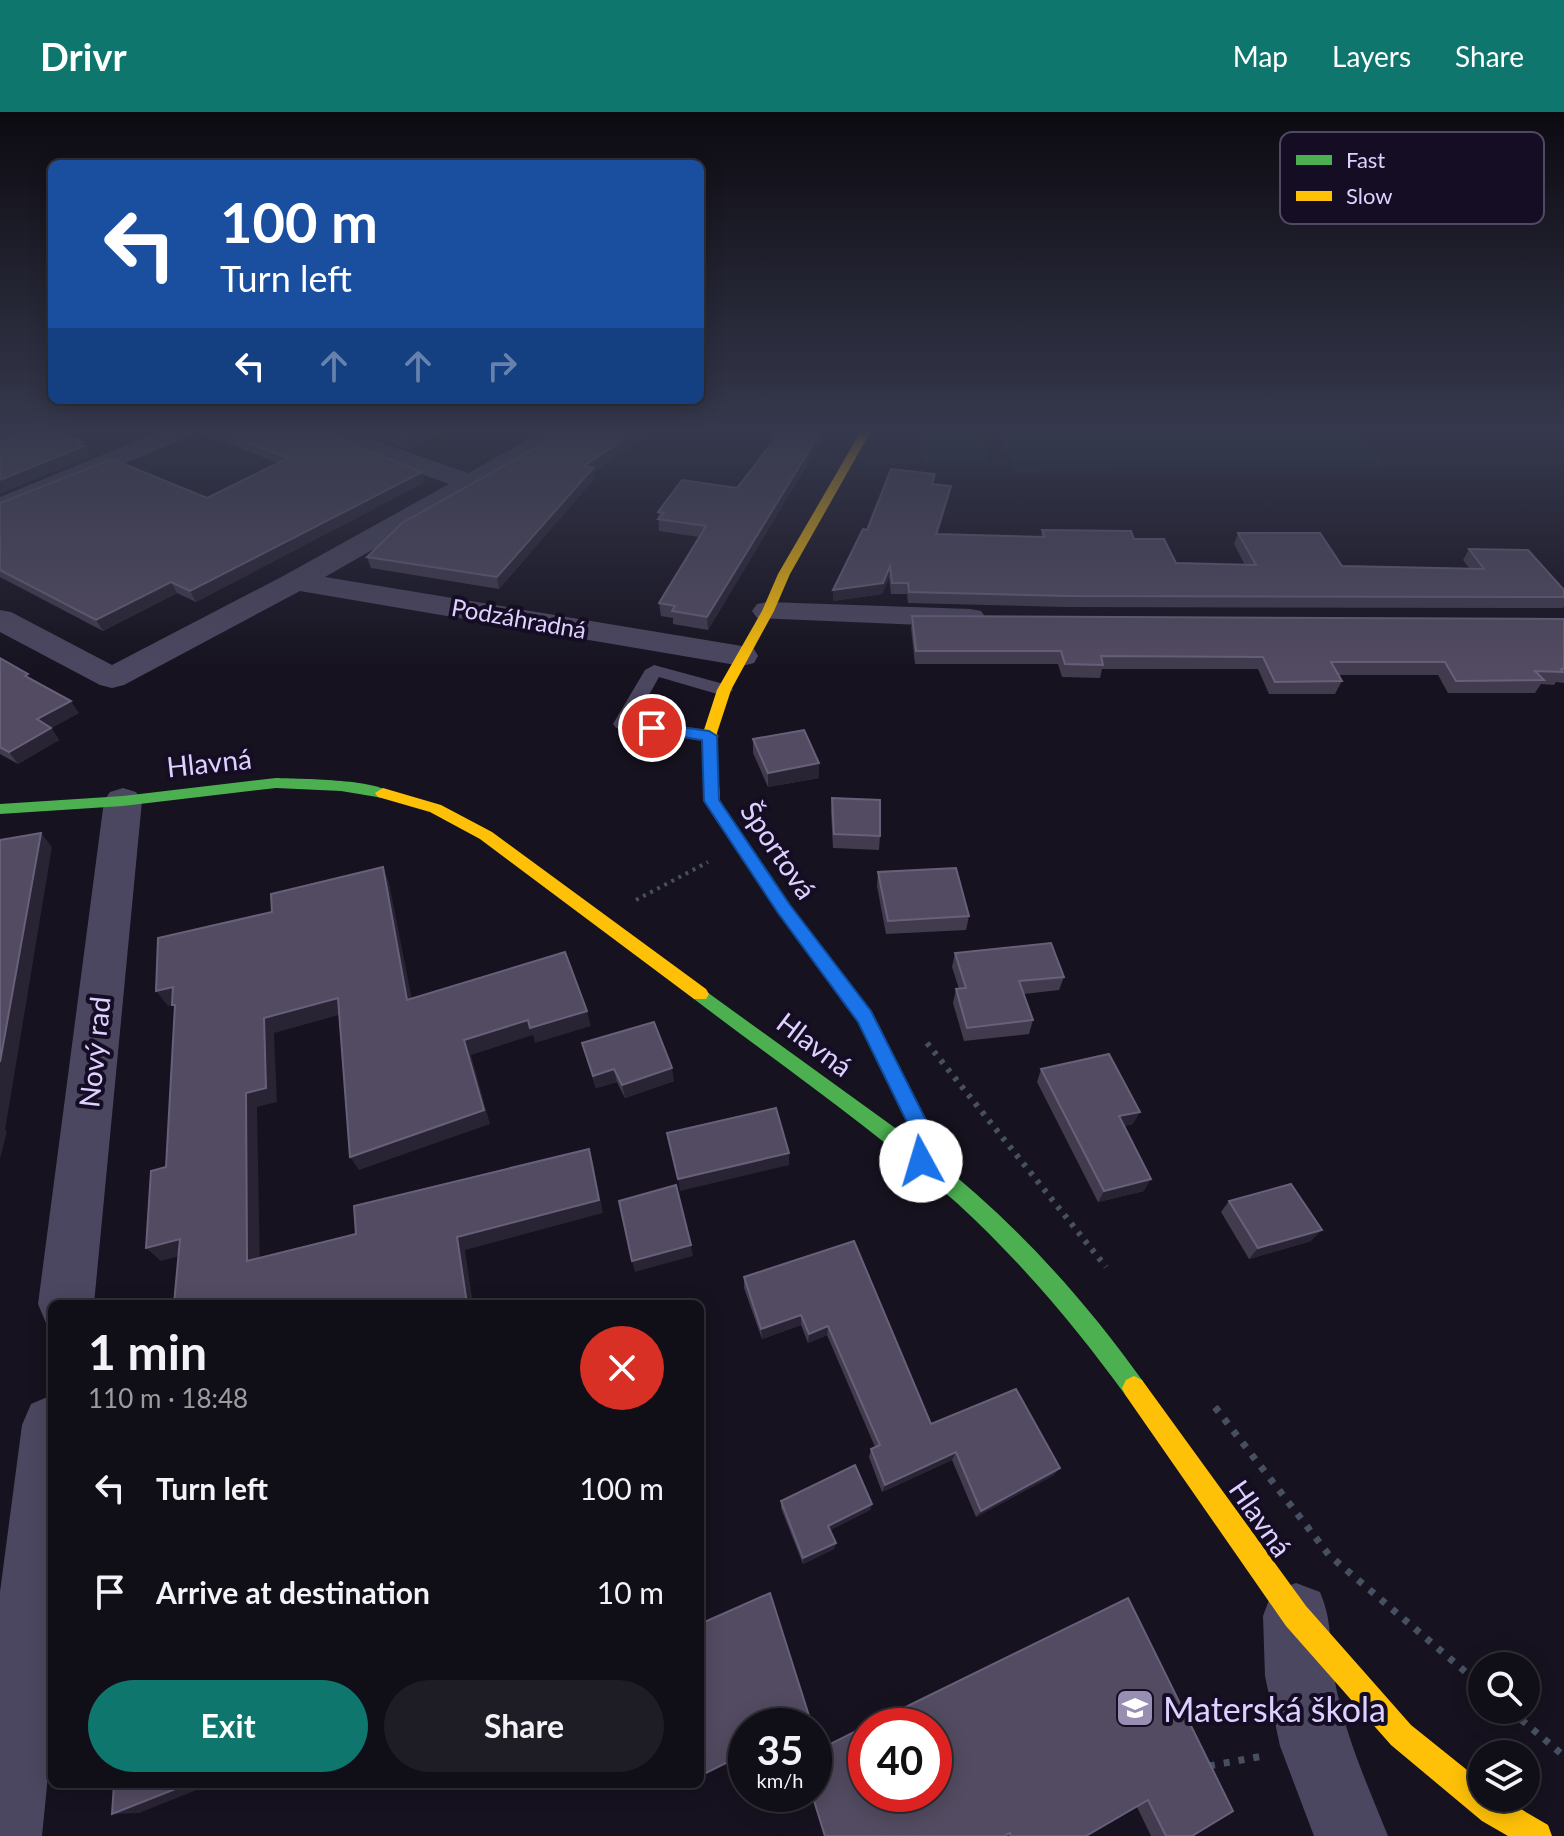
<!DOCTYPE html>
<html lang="en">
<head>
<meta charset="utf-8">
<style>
  body { margin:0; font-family:Lato,sans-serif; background:#1e1c24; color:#f1f3f6; height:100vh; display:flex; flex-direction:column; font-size:30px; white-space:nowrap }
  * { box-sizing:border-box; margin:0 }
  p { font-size:26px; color:#9c9ca1 }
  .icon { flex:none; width:44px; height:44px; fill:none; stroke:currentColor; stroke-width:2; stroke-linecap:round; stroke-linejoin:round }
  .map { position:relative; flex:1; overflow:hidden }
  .drawer { position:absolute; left:48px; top:1188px; width:656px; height:488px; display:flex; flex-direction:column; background:#100e17; border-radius:12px; box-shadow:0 4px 20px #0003,0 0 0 2px #302e36 }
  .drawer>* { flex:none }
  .top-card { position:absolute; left:48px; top:48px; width:656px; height:244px; border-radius:12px; box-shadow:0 4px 20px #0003,0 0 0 2px #302e36; background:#1a4fa0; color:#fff; overflow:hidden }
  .fabs { position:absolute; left:1468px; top:1540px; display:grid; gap:16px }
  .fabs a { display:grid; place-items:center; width:72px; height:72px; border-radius:50%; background:#100e17; box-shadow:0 4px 20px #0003,0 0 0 2px #302e36; font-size:40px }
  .speed { position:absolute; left:728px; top:1596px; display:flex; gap:16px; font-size:40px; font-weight:700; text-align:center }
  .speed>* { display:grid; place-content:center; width:104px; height:104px; border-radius:50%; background:#100e17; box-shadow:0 4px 20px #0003,0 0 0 2px #302e36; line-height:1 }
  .speed small { font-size:20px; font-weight:400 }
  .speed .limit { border:12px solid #d22; background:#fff; color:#111 }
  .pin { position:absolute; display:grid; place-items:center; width:68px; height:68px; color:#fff; margin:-34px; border:4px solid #fff; border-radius:50%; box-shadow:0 2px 8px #0007 }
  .me { position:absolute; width:88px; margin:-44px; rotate:354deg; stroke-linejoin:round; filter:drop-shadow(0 0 6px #0008) }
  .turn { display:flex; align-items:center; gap:28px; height:168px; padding:0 40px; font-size:36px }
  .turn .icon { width:104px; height:104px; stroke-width:2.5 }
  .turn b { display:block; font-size:56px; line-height:68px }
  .lanes { display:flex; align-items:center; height:76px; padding:0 40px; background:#0003; justify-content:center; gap:40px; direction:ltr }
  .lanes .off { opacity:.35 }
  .round { display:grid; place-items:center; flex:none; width:84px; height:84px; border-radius:42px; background:#1e1c24 }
  .headline { display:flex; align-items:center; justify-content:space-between; height:136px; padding:0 40px }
  h1 { font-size:48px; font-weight:700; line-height:60px }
  .cta { display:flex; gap:16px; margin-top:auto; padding:16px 40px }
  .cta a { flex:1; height:92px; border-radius:48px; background:#0f766e; color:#fff; font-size:32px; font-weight:700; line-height:92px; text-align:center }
  .cta a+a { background:#1e1c24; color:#f1f3f6 }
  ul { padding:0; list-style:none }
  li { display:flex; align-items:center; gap:24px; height:104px; padding:0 40px }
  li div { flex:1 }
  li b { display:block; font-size:30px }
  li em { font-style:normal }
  header { display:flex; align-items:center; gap:48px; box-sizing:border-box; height:112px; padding:0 40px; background:#0f766e; color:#fff }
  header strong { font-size:38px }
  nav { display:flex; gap:44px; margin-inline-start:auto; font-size:28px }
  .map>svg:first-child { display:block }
  .green { fill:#11272c }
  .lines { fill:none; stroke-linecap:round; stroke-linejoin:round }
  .path-far2 { stroke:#475061; stroke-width:4; stroke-dasharray:3 5; stroke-linecap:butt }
  .path-far1 { stroke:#475061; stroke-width:6; stroke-dasharray:4 7; stroke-linecap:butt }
  .path { stroke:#475061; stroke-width:7; stroke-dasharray:6 9; stroke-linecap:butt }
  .lane { fill:#4c4760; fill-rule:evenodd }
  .street { fill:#4c4760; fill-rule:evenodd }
  .fast { fill:#4caf50; fill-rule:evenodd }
  .slow { fill:#ffc107; fill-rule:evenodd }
  .wall { fill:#423b4e }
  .shaded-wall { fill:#292433 }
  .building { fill:#534b61; stroke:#68607a; stroke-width:2 }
  .route { fill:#1a73e8; stroke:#114b97; stroke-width:2 }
  .labels { text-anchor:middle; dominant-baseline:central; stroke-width:8; stroke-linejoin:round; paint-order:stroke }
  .far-street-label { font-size:24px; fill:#ded0ff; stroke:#150d24 }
  .street-label { font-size:28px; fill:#ded0ff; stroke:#150d24 }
  .near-poi-label { font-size:34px; fill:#ded0ff; stroke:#150d24; text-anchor:start }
  .key { fill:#150d24; stroke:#514866; stroke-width:2 }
  .key-label { font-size:22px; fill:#ded0ff }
</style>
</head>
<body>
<header>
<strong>Drivr</strong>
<nav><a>Map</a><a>Layers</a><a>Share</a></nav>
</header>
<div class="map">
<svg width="1564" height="1724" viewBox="0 0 1564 1724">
  <rect width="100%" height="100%" fill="#16121f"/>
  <g class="green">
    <path d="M 918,319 L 980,319 L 989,351 L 923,351 Z"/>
    <path d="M 998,319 L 1356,319 L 1388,354 L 1014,360 Z"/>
  </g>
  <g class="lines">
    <path class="path-far2" d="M 636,788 L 708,750"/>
    <path class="path-far1" d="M 927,931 L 1106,1155"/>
    <g class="path">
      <path d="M 1215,1295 L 1329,1443 L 1482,1574"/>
      <path d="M 1510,1598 L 1564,1644"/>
      <path d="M 1209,1654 L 1263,1644"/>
    </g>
    <path class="lane" d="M 654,553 L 731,574 L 733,578 L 724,584 L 659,565 L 635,608 L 709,618 L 716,620 L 719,624 L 716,628 L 709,630 L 616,616 L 613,612 L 645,558 Z"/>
    <g class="street">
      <path d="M 161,319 L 194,319 L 191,324 L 0,403 L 0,385 Z"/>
      <path d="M 312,319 L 348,319 L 468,361 L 544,319 L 574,319 L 571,324 L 325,465 L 742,534 L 754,537 L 758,544 L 754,551 L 742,554 L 300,479 L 124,573 L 112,576 L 100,573 L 0,520 L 0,498 L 11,500 L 112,553 L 285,463 L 449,372 L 315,324 Z"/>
      <path d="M 768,490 L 970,497 L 981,499 L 986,506 L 981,513 L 970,515 L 757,506 L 752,499 L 757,492 Z"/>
      <path d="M 123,676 L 136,680 L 142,689 L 94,1192 L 52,1192 L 52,1214 L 46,1211 L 38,1192 L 104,689 L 110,680 Z"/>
      <path d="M 52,1283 L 52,1623 L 42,1724 L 0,1724 L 0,1480 L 22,1313 L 31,1292 Z"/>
      <path d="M 1296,1471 L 1320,1480 C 1334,1514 1328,1532 1334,1565 C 1344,1621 1367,1672 1388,1724 L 1314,1724 L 1280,1634 L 1265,1564 L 1263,1504 L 1272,1480 Z"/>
    </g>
    <g class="fast">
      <path d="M 276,666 C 300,667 376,667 391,681 L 383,686 L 341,679 L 276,676 L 123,694 L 0,702 L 0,692 L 123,684 Z"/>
      <path d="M 700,875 L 909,1026 L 908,1012 L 858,910 L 843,887 L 846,882 L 858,882 L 872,900 L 928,1012 L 931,1044 C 1012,1108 1082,1184 1142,1268 L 1146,1276 L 1142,1284 L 1134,1288 L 1126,1284 C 1076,1215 1021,1150 958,1092 C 875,1018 782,954 694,887 L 691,882 L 694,877 Z"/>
    </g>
    <g class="slow">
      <path d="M 861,319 L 871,319 L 790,462 L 774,499 L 731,578 L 716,624 L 720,689 L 790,793 L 858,882 L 861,887 L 858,892 L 846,892 L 778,801 L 704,689 L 702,624 L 717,578 L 762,499 L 778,462 Z"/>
      <path d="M 383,676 L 441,693 L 492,720 L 706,877 L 709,882 L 706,887 L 694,887 L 480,727 L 430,700 L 378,685 L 375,681 Z"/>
      <path d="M 1134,1264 L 1142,1268 L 1306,1494 L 1411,1613 L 1482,1670 L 1482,1686 L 1502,1686 L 1548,1713 L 1552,1724 L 1508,1724 L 1482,1709 L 1391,1633 L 1286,1514 L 1126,1284 L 1122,1276 L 1126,1268 Z"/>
    </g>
  </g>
  <g class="wall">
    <path d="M 196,319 L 317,319 L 425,370 L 196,490 L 177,481 L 103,519 L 0,465 L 0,391 L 207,386 L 278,351 Z"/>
    <path d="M 357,319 L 445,319 L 408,337 Z"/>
    <path d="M 519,319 L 538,319 L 531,323 Z"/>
    <path d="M 566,319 L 649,319 L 649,321 L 593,360 L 594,367 L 499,477 L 371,456 L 367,445 Z"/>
    <path d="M 773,319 L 827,319 L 708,518 L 673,512 L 673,506 L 661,504 L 659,491 L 699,425 L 659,419 L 658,400 L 737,376 L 776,325 L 773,325 Z"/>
    <path d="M 934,372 L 949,385 L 938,422 L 1041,425 L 1042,418 L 1134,427 L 1176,451 L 1245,453 L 1234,432 L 1238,421 L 1342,454 L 1469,456 L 1463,448 L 1469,437 L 1564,478 L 1564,494 L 1563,496 L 1066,495 L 908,491 L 907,482 L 891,482 L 889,465 L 882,482 L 833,489 L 833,478 L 867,418 Z"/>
    <path d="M 912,504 L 1564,507 L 1564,571 L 1556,570 L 1554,573 L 1541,572 L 1535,581 L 1448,581 L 1438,563 L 1338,563 L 1342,569 L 1335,582 L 1269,582 L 1258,557 L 1102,557 L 1100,566 L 1062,565 L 1058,552 L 915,552 L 911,516 Z"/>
    <path d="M 0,546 L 79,601 L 51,616 L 59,628 L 18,652 L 0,642 Z"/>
    <path d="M 753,627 L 819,666 L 768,675 L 753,641 Z"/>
    <path d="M 832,686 L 880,724 L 879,738 L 833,736 L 831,700 Z"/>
    <path d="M 878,760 L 969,804 L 966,818 L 886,822 L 877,774 Z"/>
    <path d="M 955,841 L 1064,865 L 1059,878 L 1024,882 L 1033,908 L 1029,922 L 964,929 L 953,891 L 956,877 L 959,877 L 952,855 Z"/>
    <path d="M 582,931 L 674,969 L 625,986 L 617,970 L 596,976 Z"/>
    <path d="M 1041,957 L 1133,1012 L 1124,1014 L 1144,1079 L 1098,1090 L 1037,970 Z"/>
    <path d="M 1229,1089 L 1311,1129 L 1249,1147 L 1221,1100 Z"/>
    <path d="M 854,1129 L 931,1312 L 1054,1363 L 976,1405 L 952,1348 L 882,1380 L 869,1345 L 871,1337 L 875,1335 L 827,1223 L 808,1231 L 801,1213 L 762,1227 L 744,1176 L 744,1165 Z"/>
    <path d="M 781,1389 L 872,1392 L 870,1398 L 830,1418 L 836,1431 L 834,1437 L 803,1452 L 781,1396 Z"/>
    <path d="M 1128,1486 L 1192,1724 L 1151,1724 L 1137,1695 L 1086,1724 L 824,1724 L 811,1682 L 814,1682 Z"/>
  </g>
  <g class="shaded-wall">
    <path d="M 420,319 L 445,319 L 408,337 L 405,326 Z"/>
    <path d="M 636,319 L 649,319 L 649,321 L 593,360 L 594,367 L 499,477 L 497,465 L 584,354 Z"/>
    <path d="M 821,319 L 827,319 L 708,518 L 707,505 Z"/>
    <path d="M 82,330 L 90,345 L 0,382 L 0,368 Z"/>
    <path d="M 422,360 L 425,370 L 196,490 L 190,479 Z"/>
    <path d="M 951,374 L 949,385 L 934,433 L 936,422 Z"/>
    <path d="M 890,454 L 889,465 L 882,482 L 833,489 L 833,478 Z"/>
    <path d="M 171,470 L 177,481 L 103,519 L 96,508 Z"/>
    <path d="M 71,589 L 79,601 L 46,619 L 37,607 Z"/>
    <path d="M 51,616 L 59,628 L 18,652 L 9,640 Z"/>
    <path d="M 819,651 L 819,666 L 768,675 L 768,661 Z"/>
    <path d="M 41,721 L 52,735 L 5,1018 L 7,1019 L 0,1047 L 0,950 Z"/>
    <path d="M 383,755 L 389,771 L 415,903 L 407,888 Z"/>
    <path d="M 173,875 L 184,890 L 168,894 L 156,879 Z"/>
    <path d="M 338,886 L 346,901 L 274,921 L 277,990 L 257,995 L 260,1161 L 247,1149 L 246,981 L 264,906 Z"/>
    <path d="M 587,899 L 591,914 L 535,931 L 533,923 L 471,943 L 490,1012 L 359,1058 L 350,1045 L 464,928 L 528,908 Z"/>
    <path d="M 672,956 L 674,969 L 625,986 L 622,973 Z"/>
    <path d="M 614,957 L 617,970 L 596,976 L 593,964 Z"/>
    <path d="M 1140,1000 L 1133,1012 L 1113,1016 L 1119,1004 Z"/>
    <path d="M 589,1037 L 593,1050 L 603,1101 L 465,1138 L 473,1192 L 467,1192 L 457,1125 Z"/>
    <path d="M 789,1041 L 789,1053 L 680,1079 L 678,1067 Z"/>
    <path d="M 1151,1067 L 1144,1079 L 1098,1090 L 1104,1079 Z"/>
    <path d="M 1322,1118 L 1311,1129 L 1249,1147 L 1258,1136 Z"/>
    <path d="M 180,1127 L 194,1140 L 161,1149 L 146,1136 Z"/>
    <path d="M 691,1133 L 693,1144 L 635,1160 L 632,1149 Z"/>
    <path d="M 801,1203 L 801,1213 L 762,1227 L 761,1217 Z"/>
    <path d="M 828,1214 L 827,1223 L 808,1231 L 809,1222 Z"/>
    <path d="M 956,1340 L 952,1348 L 882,1380 L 885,1373 Z"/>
    <path d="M 1060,1356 L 1054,1363 L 976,1405 L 981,1399 Z"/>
    <path d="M 872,1392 L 870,1398 L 827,1420 L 828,1414 Z"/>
    <path d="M 836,1431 L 834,1437 L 803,1452 L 803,1446 Z"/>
    <path d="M 746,1641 L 746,1643 L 700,1665 L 700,1664 Z"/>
    <path d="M 188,1672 L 212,1672 L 139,1701 L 112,1702 Z"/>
  </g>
  <g class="building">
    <path d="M 16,319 L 57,319 L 82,330 L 78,331 L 84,334 L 0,368 L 0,330 L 13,325 L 11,321 Z"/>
    <path d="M 217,319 L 317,319 L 422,360 L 190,479 L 171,470 L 96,508 L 0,458 L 0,391 L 112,347 L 207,386 L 288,346 Z"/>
    <path d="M 384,319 L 420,319 L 405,326 Z"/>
    <path d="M 566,319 L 636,319 L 584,354 L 593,356 L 497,465 L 367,445 L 402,411 Z"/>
    <path d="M 781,319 L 821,319 L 707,505 L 672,499 L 675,494 L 659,491 L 706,414 L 658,407 L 664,401 L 658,400 L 682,368 L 737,376 Z"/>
    <path d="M 891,357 L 935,362 L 932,372 L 951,374 L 936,422 L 1045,425 L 1042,418 L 1131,419 L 1134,427 L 1164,427 L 1176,451 L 1256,453 L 1238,421 L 1320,421 L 1342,454 L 1484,457 L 1469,437 L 1528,438 L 1564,478 L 1564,485 L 1069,484 L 909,480 L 908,471 L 892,471 L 890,454 L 883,471 L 833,478 L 863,417 L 867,418 Z"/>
    <path d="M 912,504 L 1564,507 L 1564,557 L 1561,557 L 1563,560 L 1535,559 L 1544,568 L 1456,569 L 1445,550 L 1331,550 L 1342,569 L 1275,570 L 1263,545 L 1101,544 L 1103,553 L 1065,552 L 1061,539 L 916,539 Z"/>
    <path d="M 0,546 L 28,562 L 25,564 L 71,589 L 37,607 L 51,616 L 9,640 L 0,635 Z"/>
    <path d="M 804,618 L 819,651 L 768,661 L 753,627 Z"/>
    <path d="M 832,686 L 880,688 L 880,724 L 834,722 Z"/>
    <path d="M 41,721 L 0,950 L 0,728 Z"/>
    <path d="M 383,755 L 407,888 L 565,840 L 587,899 L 530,916 L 528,908 L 464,928 L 484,998 L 350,1045 L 338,886 L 264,906 L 266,976 L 246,981 L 247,1149 L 356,1122 L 354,1094 L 589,1037 L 599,1088 L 457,1125 L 467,1192 L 174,1192 L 180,1127 L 146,1136 L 151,1059 L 166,1055 L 175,893 L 172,893 L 173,875 L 156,879 L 158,826 L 272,800 L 271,782 Z"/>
    <path d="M 956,756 L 969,804 L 888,809 L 878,760 Z"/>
    <path d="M 1051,831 L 1064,865 L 1019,869 L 1033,908 L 967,916 L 956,877 L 966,876 L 955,841 Z"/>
    <path d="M 654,910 L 672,956 L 622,973 L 614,957 L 593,964 L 582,931 Z"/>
    <path d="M 1109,942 L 1140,1000 L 1119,1004 L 1151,1067 L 1104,1079 L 1041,957 Z"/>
    <path d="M 776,996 L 789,1041 L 678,1067 L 667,1021 Z"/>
    <path d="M 1291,1072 L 1322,1118 L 1258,1136 L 1229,1089 Z"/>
    <path d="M 676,1073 L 691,1133 L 632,1149 L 619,1089 Z"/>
    <path d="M 854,1129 L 931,1312 L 1016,1277 L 1060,1356 L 981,1399 L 956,1340 L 885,1373 L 871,1337 L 880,1333 L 828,1214 L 809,1222 L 801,1203 L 761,1217 L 744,1165 Z"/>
    <path d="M 855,1353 L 872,1392 L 828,1414 L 836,1431 L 803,1446 L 781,1389 Z"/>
    <path d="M 770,1481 L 811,1610 L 803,1614 L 746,1614 L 746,1641 L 700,1664 L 700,1512 Z"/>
    <path d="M 1128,1486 L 1233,1699 L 1192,1724 L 1166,1724 L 1148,1688 L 1086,1724 L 1011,1724 L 1010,1721 L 1004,1724 L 825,1724 L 812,1682 L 814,1682 L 814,1640 L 866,1614 L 866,1682 L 934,1682 L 934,1614 L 867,1614 Z"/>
    <path d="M 114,1672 L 188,1672 L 112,1702 Z"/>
  </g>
  <linearGradient id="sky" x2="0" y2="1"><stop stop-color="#0c0a11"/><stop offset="0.57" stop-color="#36394d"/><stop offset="1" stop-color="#36394d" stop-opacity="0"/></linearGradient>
  <rect width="1564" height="560" fill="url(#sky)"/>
  <path class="route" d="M 652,611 L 709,619 L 717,624 L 719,688 L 790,793 L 871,899 L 928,1012 L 932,1049 L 929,1055 L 921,1058 L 914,1055 L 908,1012 L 858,910 L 778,801 L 704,689 L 702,628 L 647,619 L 647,612 Z"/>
  <defs>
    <symbol id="school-square" viewBox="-11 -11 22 22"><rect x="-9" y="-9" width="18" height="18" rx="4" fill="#988eb1" stroke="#150d24"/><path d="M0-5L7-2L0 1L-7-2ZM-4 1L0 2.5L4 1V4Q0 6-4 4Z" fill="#fff"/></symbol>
  </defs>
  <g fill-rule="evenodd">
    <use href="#school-square" x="1113" y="1574" width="44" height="44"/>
  </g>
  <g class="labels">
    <g class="far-street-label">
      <text transform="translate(519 506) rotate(10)">Podzáhradná</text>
    </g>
    <g class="street-label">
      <text transform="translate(209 650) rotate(-6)">Hlavná</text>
      <text transform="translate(779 738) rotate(56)">Športová</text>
      <text transform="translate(815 932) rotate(37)">Hlavná</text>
      <text transform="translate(94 940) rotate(-84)">Nový rad</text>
      <text transform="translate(1261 1406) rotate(55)">Hlavná</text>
    </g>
    <g class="near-poi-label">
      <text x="1163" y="1596">Materská škola</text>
    </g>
  </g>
  <rect x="1280" y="20" width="264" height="92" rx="12" class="key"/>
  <rect x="1296" y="43" width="36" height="10" fill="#4caf50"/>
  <rect x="1296" y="79" width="36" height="10" fill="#ffc107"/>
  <g class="key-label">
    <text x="1346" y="56">Fast</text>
    <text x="1346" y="92">Slow</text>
  </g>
</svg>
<div class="fabs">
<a><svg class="icon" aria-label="search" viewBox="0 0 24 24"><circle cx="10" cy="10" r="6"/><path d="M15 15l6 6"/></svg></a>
<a><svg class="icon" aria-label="layers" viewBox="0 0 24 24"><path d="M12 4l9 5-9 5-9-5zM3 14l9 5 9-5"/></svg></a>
</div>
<div class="speed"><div>35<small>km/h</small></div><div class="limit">40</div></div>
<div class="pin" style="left:652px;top:616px;background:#d93025"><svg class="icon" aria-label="arrive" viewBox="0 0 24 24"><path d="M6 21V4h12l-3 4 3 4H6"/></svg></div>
<svg class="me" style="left:921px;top:1049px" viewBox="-20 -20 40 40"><circle r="19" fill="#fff"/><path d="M0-13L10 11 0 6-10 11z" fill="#1a73e8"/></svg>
<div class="top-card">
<div class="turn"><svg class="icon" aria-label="left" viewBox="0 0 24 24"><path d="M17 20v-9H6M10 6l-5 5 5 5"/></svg><div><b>100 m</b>Turn left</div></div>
<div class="lanes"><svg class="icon" aria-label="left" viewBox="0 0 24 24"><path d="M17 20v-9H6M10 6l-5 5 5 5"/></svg><svg class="icon off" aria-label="ahead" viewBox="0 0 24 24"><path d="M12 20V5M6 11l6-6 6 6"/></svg><svg class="icon off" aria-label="ahead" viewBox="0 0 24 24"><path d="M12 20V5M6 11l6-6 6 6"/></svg><svg class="icon off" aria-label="right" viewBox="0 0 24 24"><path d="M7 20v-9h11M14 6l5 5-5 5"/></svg></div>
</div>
<section class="drawer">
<div class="headline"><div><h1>1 min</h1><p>110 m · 18:48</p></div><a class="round" style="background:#d93025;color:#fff"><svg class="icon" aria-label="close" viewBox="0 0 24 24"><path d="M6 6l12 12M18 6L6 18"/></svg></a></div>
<ul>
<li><svg class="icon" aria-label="left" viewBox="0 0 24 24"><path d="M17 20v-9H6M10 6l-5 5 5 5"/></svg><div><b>Turn left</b></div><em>100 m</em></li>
<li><svg class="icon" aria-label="arrive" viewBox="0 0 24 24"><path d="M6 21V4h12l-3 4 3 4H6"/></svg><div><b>Arrive at destination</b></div><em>10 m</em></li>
</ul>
<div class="cta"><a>Exit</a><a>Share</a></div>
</section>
</div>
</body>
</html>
